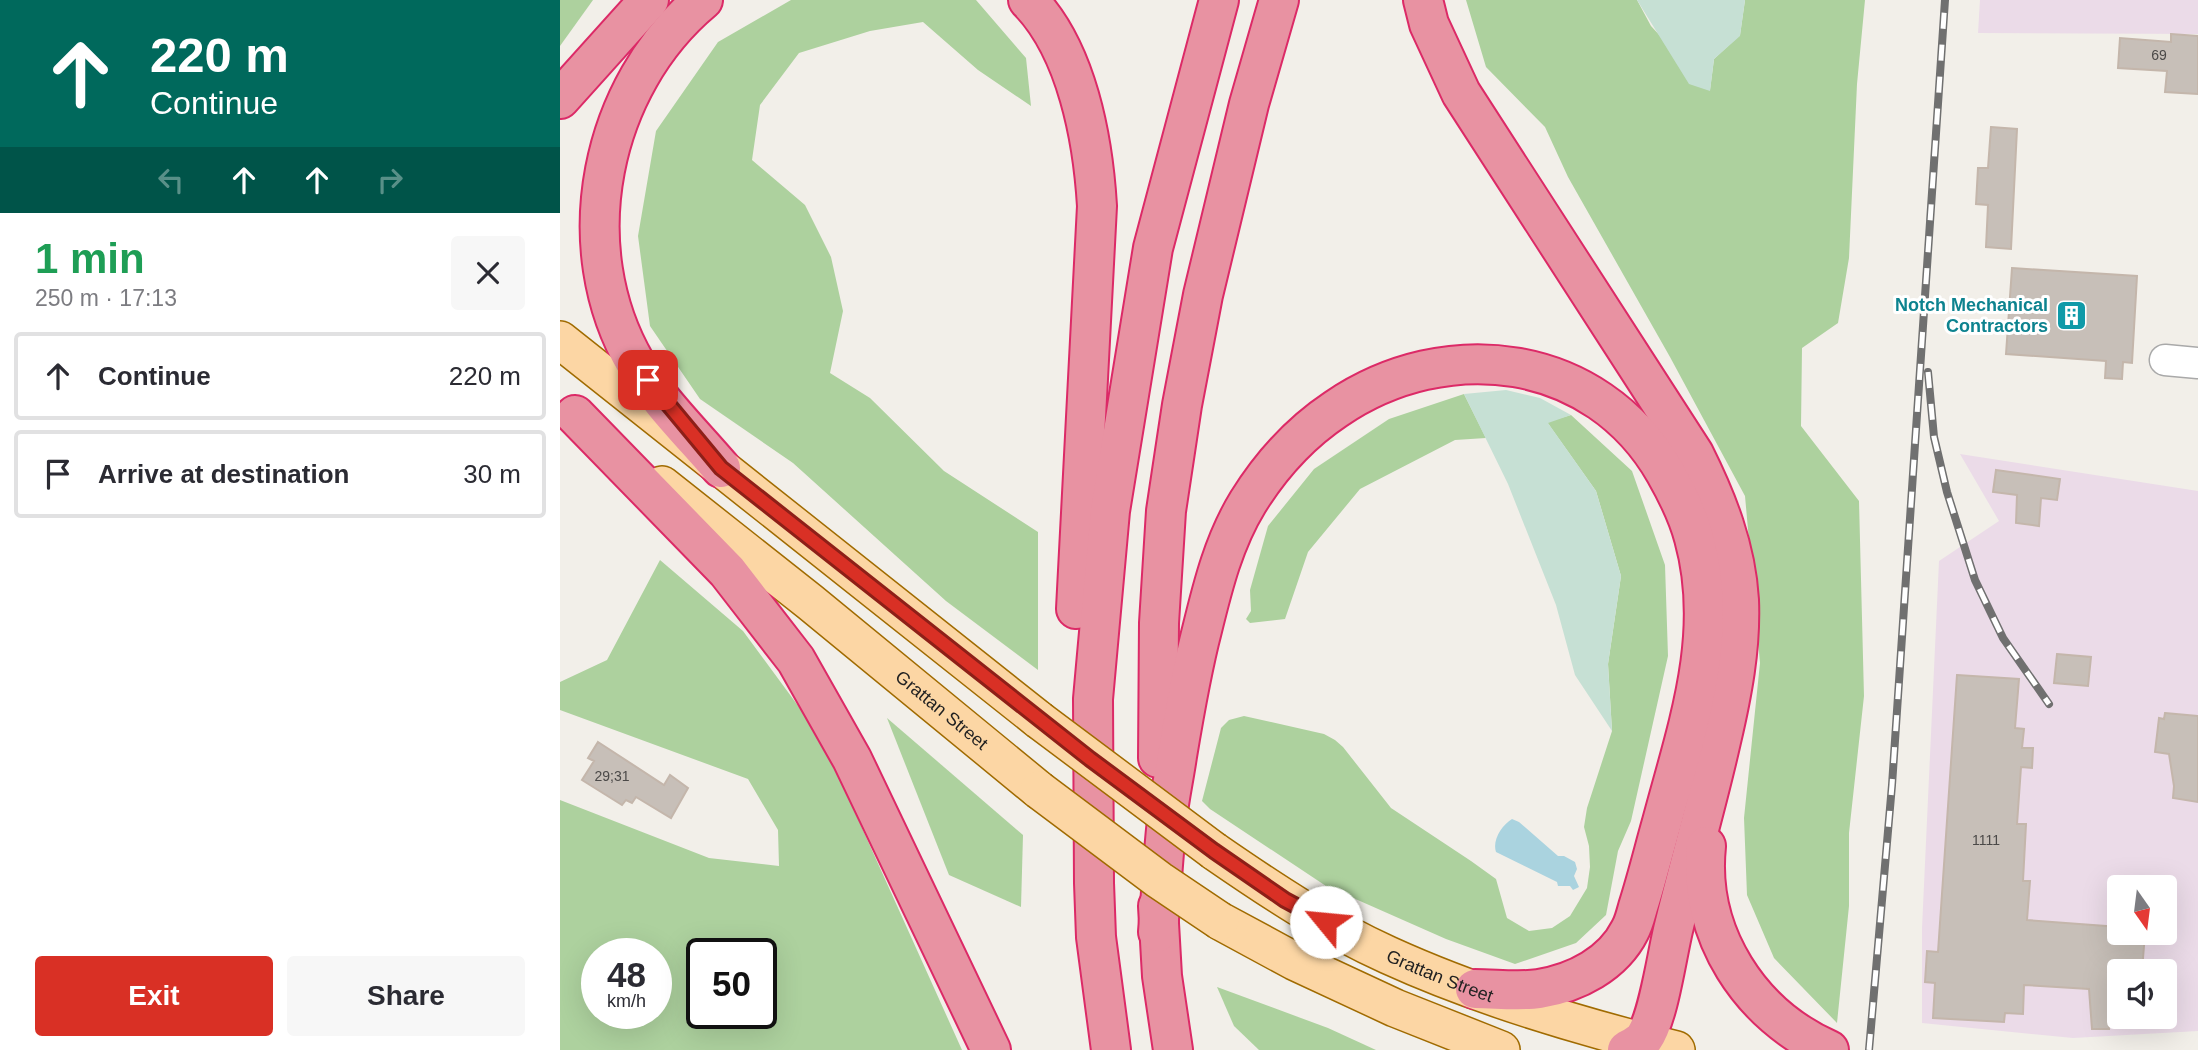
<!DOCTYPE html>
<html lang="en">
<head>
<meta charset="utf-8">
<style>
  body { margin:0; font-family:Arial,sans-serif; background:#f7f7f7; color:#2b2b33; height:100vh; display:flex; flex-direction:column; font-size:26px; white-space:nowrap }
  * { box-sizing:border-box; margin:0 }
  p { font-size:23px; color:#7c7c81 }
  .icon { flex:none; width:38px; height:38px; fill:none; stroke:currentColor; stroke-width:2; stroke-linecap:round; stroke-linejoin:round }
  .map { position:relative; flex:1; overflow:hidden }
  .sheet { display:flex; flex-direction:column; background:#fff; width:560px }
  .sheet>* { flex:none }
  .guide { background:#00695c; color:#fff; overflow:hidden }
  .needle { width:46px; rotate:166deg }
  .controls { position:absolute; left:1547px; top:875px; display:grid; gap:14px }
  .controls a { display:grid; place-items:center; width:70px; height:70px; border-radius:7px; background:#fff; box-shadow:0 7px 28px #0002; font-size:35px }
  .speed { position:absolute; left:21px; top:938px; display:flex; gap:14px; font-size:35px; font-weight:700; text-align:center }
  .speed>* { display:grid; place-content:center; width:91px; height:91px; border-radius:50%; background:#fff; box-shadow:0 7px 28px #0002; line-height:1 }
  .speed small { font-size:18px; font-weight:400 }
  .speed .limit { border:4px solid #111; border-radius:10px; background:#fff; color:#111 }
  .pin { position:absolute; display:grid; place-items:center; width:60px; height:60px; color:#fff; margin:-30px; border-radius:14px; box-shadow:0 4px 10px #0006 }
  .me { position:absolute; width:77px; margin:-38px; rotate:298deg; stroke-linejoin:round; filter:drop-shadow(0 0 5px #0008) }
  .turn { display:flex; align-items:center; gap:24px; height:147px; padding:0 35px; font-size:32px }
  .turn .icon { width:91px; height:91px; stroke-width:2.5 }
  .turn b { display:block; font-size:49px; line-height:60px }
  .lanes { display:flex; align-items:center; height:66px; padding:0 35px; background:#0003; justify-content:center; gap:35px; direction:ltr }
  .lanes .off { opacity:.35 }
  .round { display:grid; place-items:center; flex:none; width:74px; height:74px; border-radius:7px; background:#f7f7f7 }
  .head { display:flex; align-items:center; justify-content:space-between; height:119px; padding:0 35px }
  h1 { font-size:42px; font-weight:600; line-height:52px; color:#1e9e55 }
  .primary-button { display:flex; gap:14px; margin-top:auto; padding:14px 35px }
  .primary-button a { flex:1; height:80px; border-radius:7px; background:#d93025; color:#fff; font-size:28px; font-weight:600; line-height:80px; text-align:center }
  .primary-button a+a { background:#f7f7f7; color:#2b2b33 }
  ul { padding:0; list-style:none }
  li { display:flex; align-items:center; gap:21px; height:88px; margin:0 14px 10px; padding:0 21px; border:4px solid #e1e1e2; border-radius:7px }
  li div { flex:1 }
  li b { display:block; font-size:26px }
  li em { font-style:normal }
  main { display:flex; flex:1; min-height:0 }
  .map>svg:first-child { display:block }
  .industrial { fill:#ebdbe8; fill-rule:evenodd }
  .forest { fill:#add19e; fill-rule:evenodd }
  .wetland { fill:#c6e0d4 }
  .water { fill:#aad3df }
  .building { fill:#c7bfb8; stroke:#c4b6ab; stroke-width:2 }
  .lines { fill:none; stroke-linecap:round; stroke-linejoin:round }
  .minor-casing { stroke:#a9a9a9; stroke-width:33 }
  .major-casing { stroke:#a06b00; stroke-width:40 }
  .highway-casing { stroke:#dc2a67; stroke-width:42 }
  .minor { stroke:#fff; stroke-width:30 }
  .major { stroke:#fcd6a4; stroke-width:37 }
  .highway { stroke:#e892a2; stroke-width:38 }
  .rail-casing { stroke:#707070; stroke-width:8 }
  .rail { stroke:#fff; stroke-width:5; stroke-dasharray:16; stroke-linecap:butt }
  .major-bridge-casing { stroke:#a06b00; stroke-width:40; stroke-linecap:butt }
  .major-bridge { stroke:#fcd6a4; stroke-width:37 }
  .route-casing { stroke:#8d1f18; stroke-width:18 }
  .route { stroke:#d93025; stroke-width:12 }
  .labels { text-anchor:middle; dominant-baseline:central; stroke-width:6; stroke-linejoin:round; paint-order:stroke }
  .number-label { font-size:14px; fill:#4b4948 }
  .culture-label { font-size:18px; font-weight:bold; fill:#0d838f; stroke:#fff; text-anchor:end }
  .street-label { font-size:18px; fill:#222; stroke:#fff }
</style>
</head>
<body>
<main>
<section class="sheet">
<div class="guide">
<div class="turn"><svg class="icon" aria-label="ahead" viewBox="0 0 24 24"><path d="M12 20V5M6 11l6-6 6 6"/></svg><div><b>220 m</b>Continue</div></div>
<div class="lanes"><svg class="icon off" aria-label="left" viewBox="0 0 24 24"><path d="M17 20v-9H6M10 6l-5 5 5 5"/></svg><svg class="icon" aria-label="ahead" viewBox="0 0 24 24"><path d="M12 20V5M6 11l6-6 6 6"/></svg><svg class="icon" aria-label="ahead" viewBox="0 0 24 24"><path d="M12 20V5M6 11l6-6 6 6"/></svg><svg class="icon off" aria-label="right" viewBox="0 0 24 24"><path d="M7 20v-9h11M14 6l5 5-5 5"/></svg></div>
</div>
<div class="head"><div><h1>1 min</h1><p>250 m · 17:13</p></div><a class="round"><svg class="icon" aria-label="close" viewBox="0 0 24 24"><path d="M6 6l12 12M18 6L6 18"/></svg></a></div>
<ul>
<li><svg class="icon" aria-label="ahead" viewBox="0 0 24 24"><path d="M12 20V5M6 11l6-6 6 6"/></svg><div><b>Continue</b></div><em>220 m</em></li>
<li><svg class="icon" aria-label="arrive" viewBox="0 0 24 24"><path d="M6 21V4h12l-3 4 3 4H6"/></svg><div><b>Arrive at destination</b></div><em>30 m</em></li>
</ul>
<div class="primary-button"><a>Exit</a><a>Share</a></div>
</section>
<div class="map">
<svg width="1638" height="1050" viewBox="0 0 1638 1050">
  <rect width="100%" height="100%" fill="#f2efe9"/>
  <g class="industrial">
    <path d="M 1420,0 L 1638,0 L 1638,34 L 1418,33 Z"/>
    <path d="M 1400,454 L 1638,491 L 1638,1031 L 1513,1038 L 1362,1023 L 1362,928 L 1379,561 L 1439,521 ZM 1559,887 L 1605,887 L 1605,933 L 1559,933 ZM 1559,971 L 1605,971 L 1605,1017 L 1559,1017 Z"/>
  </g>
  <g class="forest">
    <path d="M 0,0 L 33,0 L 0,46 Z"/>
    <path d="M 231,0 L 416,0 L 466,58 L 471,106 L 418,70 L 363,22 L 310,31 L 239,53 L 200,105 L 192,160 L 245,205 L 271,257 L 283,311 L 270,373 L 310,398 L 384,471 L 478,532 L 478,670 L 386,601 L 233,463 L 140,399 L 90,326 L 78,236 L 96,131 L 158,42 Z"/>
    <path d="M 906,0 L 1077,0 L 1091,26 L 1150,90 L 1154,59 L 1180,35 L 1185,0 L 1305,0 L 1297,84 L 1289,258 L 1278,323 L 1242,348 L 1241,426 L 1299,501 L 1304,696 L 1289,833 L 1289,906 L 1277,1023 L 1214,958 L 1187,895 L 1184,818 L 1200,663 L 1185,496 L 1110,357 L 1008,177 L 985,127 L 926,67 Z"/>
    <path d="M 904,394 L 926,438 L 895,440 L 800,489 L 748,552 L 725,619 L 690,623 L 686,619 L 691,611 L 690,590 L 708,526 L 754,469 L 829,419 Z"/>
    <path d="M 1011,415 L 1072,471 L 1105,565 L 1108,656 L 1071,821 L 1058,851 L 1046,915 L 1016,943 L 955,964 L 886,939 L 766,886 L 650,809 L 642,801 L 661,728 L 669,720 L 684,716 L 764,734 L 775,740 L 783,747 L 831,808 L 911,861 L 936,879 L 947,918 L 969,931 L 992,928 L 1010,916 L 1027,888 L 1030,867 L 1029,846 L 1024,827 L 1027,808 L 1052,731 L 1048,664 L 1061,576 L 1036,491 L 987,422 Z"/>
    <path d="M 100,560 L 183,631 L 261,737 L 402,1050 L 0,1050 L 0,800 L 149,858 L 219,866 L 218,830 L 188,779 L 0,710 L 0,682 L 47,660 ZM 37,954 L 96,954 L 96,1013 L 37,1013 ZM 142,954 L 201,954 L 201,1013 L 142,1013 Z"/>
    <path d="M 327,718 L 463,835 L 461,907 L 389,875 Z"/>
    <path d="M 657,987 L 768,1028 L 816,1050 L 699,1050 L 674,1026 Z"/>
  </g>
  <g class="wetland">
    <path d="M 1077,0 L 1185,0 L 1180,36 L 1154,59 L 1150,91 L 1129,84 Z"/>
    <path d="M 946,390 L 980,398 L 1011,415 L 988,423 L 1036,491 L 1061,576 L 1048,664 L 1052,731 L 1015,675 L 996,605 L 948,484 L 904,394 Z"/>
  </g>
  <path class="water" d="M 952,819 L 959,822 L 998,856 L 1004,856 L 1015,862 L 1017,869 L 1014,876 L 1019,887 L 1013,890 L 1010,886 L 998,886 L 997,882 L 936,852 C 932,840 942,825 952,819 Z"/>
  <g class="building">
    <path d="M 1611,34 L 1638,36 L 1638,94 L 1605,92 L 1607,71 L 1558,68 L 1560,38 L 1611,42 Z"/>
    <path d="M 1431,127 L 1457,129 L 1451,249 L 1426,247 L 1428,205 L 1416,204 L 1418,168 L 1428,168 Z"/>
    <path d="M 1452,268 L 1577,276 L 1572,363 L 1563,362 L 1562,379 L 1545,378 L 1546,361 L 1446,354 Z"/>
    <path d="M 1436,470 L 1500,479 L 1497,500 L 1481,498 L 1479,526 L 1456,523 L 1457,495 L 1433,492 Z"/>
    <path d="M 1497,654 L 1531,657 L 1528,686 L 1494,683 Z"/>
    <path d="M 1397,675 L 1459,679 L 1455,728 L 1464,729 L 1462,748 L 1473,748 L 1472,768 L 1461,767 L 1457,824 L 1466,824 L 1463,881 L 1470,881 L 1467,920 L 1559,927 L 1559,933 L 1585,933 L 1582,971 L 1559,971 L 1559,991 L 1548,990 L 1549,1029 L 1532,1029 L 1529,989 L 1464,985 L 1463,1014 L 1445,1013 L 1444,1022 L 1373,1018 L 1375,983 L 1365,982 L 1367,951 L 1378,952 Z"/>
    <path d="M 1605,713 L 1638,716 L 1638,802 L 1613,798 L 1614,786 L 1609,754 L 1595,752 L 1599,718 L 1604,719 Z"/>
    <path d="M 38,742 L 104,785 L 110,775 L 128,788 L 111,818 L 76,797 L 72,803 L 66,800 L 62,805 L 22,780 L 34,761 L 28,758 Z"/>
  </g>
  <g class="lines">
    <defs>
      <path id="minor" d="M 1605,360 L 1638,363"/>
      <g id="major">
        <path d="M 0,340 L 479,720"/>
        <path id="s1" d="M 102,485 L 250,602 L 479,790"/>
        <path id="s2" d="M 654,851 C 709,889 766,927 828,955 C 920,997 1018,1026 1116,1050"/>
        <path d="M 660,921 L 734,961 L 835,1008 L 941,1050"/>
      </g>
      <g id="highway">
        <path d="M 143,0 C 40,86 7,246 76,364 C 99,402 132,434 161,468"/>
        <path d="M 468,0 C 517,50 533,139 537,206 L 516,609"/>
        <path d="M 863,0 L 869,24 L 901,93 L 1134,454 C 1157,500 1176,548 1179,600 C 1181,648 1172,694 1161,741 C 1147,803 1129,864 1114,926 C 1107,953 1099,1017 1084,1038 C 1080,1043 1072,1047 1067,1050"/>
        <path d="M 0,99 L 89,0"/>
        <path d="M 15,415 L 167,571 L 236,660 L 292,759 L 431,1050"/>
        <path d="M 598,758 L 599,623 L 606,511 L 622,405 L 643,295 L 689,104 L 719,0"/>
        <path d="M 1146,846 C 1137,934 1190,1015 1269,1050"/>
        <path d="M 598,906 L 602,976 L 613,1050"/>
        <path d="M 598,932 C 601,895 603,857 607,820 C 609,799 614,777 617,756 C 624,714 631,672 642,630 C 653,585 664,541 688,502 C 711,465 740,433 776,409 C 886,334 1036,352 1105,472 C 1117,493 1128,515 1134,538 C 1161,635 1127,728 1102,822 C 1094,850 1087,879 1078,907 C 1076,914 1074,923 1070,930 C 1053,964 1016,983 979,989 C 959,992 936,989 915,989"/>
        <path d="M 551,1050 L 536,937 L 534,883 L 533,699 L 550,511 L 593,248 L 659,0"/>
      </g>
    </defs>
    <use href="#minor" class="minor-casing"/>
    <use href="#major" class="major-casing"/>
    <use href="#highway" class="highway-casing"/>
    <use href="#minor" class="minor"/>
    <use href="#major" class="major"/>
    <use href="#highway" class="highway"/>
    <defs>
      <g id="rail">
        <path d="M 1368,372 L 1374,437 L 1387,492 L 1415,580 L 1443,638 L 1489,704"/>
        <path d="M 1309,1050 L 1332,785 L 1385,0"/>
      </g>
    </defs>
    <use href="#rail" class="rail-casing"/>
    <use href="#rail" class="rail"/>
    <defs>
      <g id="major-bridge">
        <path d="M 479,720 L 654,851"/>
        <path d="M 479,790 L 599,880 L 660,921"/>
      </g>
    </defs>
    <use href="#major-bridge" class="major-bridge-casing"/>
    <use href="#major-bridge" class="major-bridge"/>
  </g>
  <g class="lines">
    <defs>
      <path id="route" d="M 88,380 L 161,468 L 530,759 L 654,851 L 725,900 L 766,922"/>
    </defs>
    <use href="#route" class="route-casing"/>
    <use href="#route" class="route"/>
  </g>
  <defs>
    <symbol id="building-square" viewBox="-11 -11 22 22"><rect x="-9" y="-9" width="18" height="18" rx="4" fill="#0f9aa8" stroke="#fff"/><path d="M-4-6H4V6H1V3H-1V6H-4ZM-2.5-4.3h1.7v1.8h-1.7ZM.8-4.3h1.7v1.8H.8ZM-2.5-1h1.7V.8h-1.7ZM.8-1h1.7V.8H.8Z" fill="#fff"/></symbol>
  </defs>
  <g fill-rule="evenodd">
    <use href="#building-square" x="1494" y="298" width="35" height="35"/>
  </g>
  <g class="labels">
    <g class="number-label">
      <text x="1599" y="55">69</text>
      <text x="52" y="776">29;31</text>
      <text x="1426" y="840">1111</text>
    </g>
    <g class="culture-label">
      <text x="1488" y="305">Notch Mechanical<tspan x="1488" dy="21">Contractors</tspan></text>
    </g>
    <g class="street-label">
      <text stroke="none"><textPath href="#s1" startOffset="359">Grattan Street</textPath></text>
      <text stroke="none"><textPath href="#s2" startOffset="259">Grattan Street</textPath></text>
    </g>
  </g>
</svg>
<div class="controls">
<a><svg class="needle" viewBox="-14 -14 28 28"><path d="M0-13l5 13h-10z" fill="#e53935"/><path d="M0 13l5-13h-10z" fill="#7c7c81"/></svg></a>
<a><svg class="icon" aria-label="sound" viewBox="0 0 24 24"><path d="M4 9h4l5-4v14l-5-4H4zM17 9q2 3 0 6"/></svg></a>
</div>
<div class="speed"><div>48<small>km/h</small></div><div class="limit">50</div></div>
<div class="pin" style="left:88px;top:380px;background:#d93025"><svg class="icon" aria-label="arrive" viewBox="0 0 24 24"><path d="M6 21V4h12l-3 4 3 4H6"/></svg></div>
<svg class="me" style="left:766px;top:922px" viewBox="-20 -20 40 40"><circle r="19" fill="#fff"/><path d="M0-13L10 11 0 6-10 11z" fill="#d93025"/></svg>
</div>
</main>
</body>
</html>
